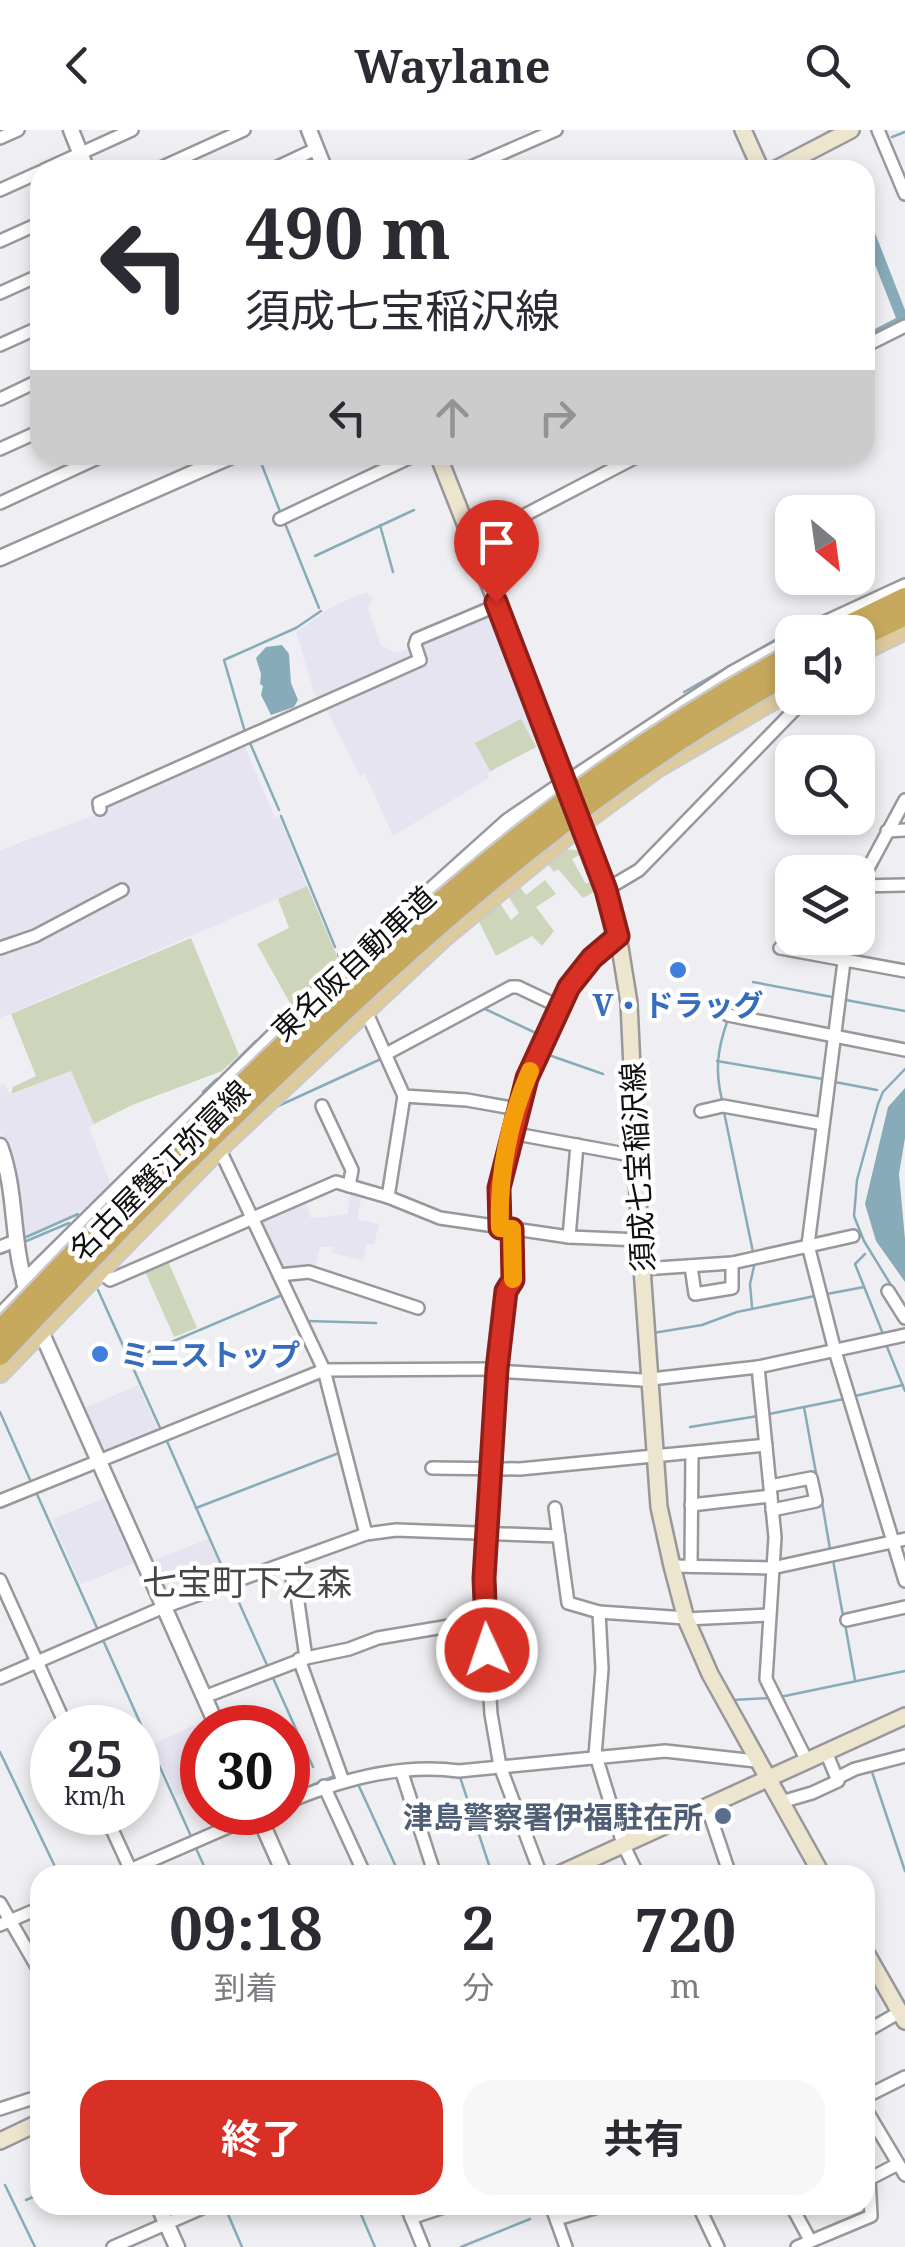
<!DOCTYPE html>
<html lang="ja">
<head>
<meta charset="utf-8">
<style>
  body { margin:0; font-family:"Noto Serif","Noto Sans JP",serif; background:#f7f7f7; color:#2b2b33; height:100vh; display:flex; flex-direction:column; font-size:38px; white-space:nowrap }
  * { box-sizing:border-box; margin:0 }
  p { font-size:32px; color:#7c7c81 }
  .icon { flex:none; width:55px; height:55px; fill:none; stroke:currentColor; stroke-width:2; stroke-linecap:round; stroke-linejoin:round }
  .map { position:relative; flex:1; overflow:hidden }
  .details { position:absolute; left:30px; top:1735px; width:845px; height:350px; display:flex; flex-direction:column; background:#fff; border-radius:30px; box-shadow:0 5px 15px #0003 }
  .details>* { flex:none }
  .top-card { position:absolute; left:30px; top:30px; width:845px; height:305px; border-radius:30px; box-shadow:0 5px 15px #0003; background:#fff; color:#2b2b33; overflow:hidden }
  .needle { width:65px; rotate:151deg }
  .buttons { position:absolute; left:775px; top:365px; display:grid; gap:20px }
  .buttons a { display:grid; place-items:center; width:100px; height:100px; border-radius:20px; background:#fff; box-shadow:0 5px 15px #0003; font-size:50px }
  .speed { position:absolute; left:30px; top:1575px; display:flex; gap:20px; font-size:50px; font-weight:700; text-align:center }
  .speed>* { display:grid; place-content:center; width:130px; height:130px; border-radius:50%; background:#fff; box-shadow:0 5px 15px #0003; line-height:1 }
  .speed small { font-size:25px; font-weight:400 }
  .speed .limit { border:15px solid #d22; background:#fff; color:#111 }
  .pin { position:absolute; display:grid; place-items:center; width:85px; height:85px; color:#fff; margin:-102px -42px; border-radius:50% 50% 50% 0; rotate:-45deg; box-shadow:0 0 10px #0007 }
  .pin .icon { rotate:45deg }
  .me { position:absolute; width:110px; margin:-55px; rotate:357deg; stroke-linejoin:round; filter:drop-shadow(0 0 8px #0008) }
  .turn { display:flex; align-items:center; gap:35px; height:210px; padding:0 50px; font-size:45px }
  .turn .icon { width:130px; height:130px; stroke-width:2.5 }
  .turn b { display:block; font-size:70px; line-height:85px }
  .lanes { display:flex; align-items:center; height:95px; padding:0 50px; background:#0003; justify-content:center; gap:50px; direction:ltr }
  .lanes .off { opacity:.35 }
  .eta { display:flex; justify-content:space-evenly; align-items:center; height:170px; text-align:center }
  .eta b { font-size:60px; font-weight:700; line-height:70px }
  .action { display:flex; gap:20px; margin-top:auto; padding:20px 50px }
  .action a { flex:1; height:115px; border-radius:30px; background:#d93025; color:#fff; font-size:40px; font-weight:700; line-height:115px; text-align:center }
  .action a+a { background:#f7f7f7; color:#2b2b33 }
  header { display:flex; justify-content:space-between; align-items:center; height:130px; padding:0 50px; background:#fff; font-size:45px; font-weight:700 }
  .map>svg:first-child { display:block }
  .built { fill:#e5e4f0 }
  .green { fill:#cdd6ba }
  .water { fill:#87abb8 }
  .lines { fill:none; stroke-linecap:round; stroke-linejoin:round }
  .stream { stroke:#87abb8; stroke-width:2.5 }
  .minor-casing { stroke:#98989c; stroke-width:16 }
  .tertiary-casing { stroke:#98989c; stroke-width:19 }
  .secondary-casing { stroke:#98989c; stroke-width:20 }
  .primary-casing { stroke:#cacacb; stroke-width:22 }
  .motorway-casing { stroke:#cacacb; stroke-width:25 }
  .minor { stroke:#fff; stroke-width:11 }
  .tertiary { stroke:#fff; stroke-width:14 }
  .secondary { stroke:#eee5cf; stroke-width:15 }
  .primary { stroke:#ddcb9e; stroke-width:18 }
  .motorway { stroke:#c7a95e; stroke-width:20 }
  .motorway-bridge-casing { stroke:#cacacb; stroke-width:25; stroke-linecap:butt }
  .motorway-bridge { stroke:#c7a95e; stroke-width:20 }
  .route-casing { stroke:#8d1f18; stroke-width:25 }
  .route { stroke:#d93025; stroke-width:18 }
  .slow { stroke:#f59e0b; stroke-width:18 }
  .shop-dot { fill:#3f7fe0; stroke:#fff; stroke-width:4 }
  .service-dot { fill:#5c6f8a; stroke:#fff; stroke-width:4 }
  .labels { text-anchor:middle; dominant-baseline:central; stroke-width:9; stroke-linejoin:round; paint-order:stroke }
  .street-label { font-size:30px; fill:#101011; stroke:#fff }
  .shop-label { font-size:30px; font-weight:bold; fill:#366cbe; stroke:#fff }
  .service-label { font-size:30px; font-weight:bold; fill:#4e5e75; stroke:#fff; text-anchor:end }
  .quarter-label { font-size:35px; fill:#464649; stroke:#fff }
</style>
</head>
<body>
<header><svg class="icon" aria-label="back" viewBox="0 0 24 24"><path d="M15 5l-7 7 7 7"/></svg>Waylane<svg class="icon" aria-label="search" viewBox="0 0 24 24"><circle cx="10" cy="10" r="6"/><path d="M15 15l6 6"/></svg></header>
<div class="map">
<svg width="905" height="2117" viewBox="0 0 905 2117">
  <rect width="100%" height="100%" fill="#efeff3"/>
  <g class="built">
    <path d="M 367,462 L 373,468 L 368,478 L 381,516 L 397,523 L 412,517 L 413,529 L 317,572 L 296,502 L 333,476 Z"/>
    <path d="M 494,482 L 546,612 L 487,644 L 489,648 L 393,706 L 365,644 L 360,646 L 325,577 L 427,533 L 420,514 Z"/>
    <path d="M 241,615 L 245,616 L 275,688 L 279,687 L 307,756 L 0,888 L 0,822 L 33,801 L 0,814 L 0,720 L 103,682 L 103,675 Z"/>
    <path d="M 71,941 L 94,994 L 89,997 L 112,1058 L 98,1073 L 19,1109 L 12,1033 L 0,1002 L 0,955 L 4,953 L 10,965 Z"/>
    <path d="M 350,1058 L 363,1061 L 357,1089 L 379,1094 L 374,1115 L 367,1113 L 363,1130 L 332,1123 L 333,1117 L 320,1117 L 314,1141 L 282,1141 L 259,1093 L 260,1089 L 305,1069 L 311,1088 L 348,1084 Z"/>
    <path d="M 138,1255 L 159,1302 L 102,1324 L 82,1279 Z"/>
    <path d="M 108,1367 L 138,1432 L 80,1454 L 52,1389 Z"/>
    <path d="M 208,1409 L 226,1451 L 167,1471 L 150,1432 Z"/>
    <path d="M 210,1588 L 214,1597 L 202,1598 L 202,1654 L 176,1666 L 153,1614 Z"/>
  </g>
  <g class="green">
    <path d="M 521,589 L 536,617 L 490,641 L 475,613 Z"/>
    <path d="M 563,719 L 587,721 L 572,729 L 586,754 L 597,748 L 600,759 L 583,768 L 558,739 L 554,742 L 546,732 Z"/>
    <path d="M 545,750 L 556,764 L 536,777 L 554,801 L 542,816 L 532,806 L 496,826 L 477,788 L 498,770 L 511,790 L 519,783 L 506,763 L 517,753 L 526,765 Z"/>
    <path d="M 307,756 L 339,831 L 291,875 L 257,814 L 289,798 L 278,769 Z"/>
    <path d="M 191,808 L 239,925 L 222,941 L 132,975 L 94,994 L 71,941 L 11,964 L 13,957 L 36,946 L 11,884 Z"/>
    <path d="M 167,1129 L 197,1198 L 174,1207 L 144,1139 Z"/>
  </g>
  <g class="water">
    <path d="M 865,77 L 905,180 L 905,190 L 865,208 L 865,204 L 896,188 L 865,109 Z"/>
    <path d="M 282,515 L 289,524 L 291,553 L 298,570 L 294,577 L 271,585 L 261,565 L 263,556 L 260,554 L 261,544 L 256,528 L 266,517 Z"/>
    <path d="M 905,958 L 905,1008 L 899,1044 L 905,1109 L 905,1152 L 876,1111 L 865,1074 L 888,977 Z"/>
  </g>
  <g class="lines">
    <g class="stream">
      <path d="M 892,7 L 905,2"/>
      <path d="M 258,325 L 281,384"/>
      <path d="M 284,391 L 319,478"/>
      <path d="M 380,395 L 393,442"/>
      <path d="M 315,426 L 414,380"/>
      <path d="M 684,562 L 805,493"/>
      <path d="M 245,602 L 224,530 L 296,498 L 321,481"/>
      <path d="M 250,613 L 279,680"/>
      <path d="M 281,686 L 335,817"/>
      <path d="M 331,841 L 341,832 L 338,824"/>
      <path d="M 753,852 L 832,867"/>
      <path d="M 846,870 L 905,881"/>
      <path d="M 483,878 L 540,905"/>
      <path d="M 274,893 L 310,860"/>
      <path d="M 543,923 L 603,944"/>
      <path d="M 717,931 L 823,949"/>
      <path d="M 231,936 L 256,911"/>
      <path d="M 835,952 L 877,960"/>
      <path d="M 203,962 L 217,949"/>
      <path d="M 722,970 C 715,941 717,921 727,892"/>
      <path d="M 276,977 L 383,928"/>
      <path d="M 724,982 L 753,1122"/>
      <path d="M 227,1023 L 263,989"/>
      <path d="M 24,1108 L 78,1084"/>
      <path d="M 24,1112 L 69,1093"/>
      <path d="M 0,1124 L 6,1122"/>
      <path d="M 865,1124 L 855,1134 L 883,1204"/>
      <path d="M 98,1160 L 161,1300"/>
      <path d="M 894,1160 L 864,1111 L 854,1086 L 857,1050 L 878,974 L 883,962 L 905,939"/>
      <path d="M 827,1164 L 864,1157"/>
      <path d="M 752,1177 L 750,1154 L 755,1132"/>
      <path d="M 307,1191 L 376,1193"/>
      <path d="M 653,1203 L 702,1195 L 737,1182 L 815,1166"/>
      <path d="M 887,1217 L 905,1261"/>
      <path d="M 129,1230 L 282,1165"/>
      <path d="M 855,1266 L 903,1255"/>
      <path d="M 804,1277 L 820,1365"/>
      <path d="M 0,1282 L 31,1352"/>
      <path d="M 769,1284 L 844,1269"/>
      <path d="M 690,1297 L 758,1286"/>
      <path d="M 166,1309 L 227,1448"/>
      <path d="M 36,1362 L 98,1500"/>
      <path d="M 822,1372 L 830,1419"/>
      <path d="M 196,1378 L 339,1323"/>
      <path d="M 833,1430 L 843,1486"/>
      <path d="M 232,1457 L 267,1535"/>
      <path d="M 845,1494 L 855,1550"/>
      <path d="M 103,1510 L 190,1704"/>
      <path d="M 273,1548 L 313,1637"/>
      <path d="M 780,1567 L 905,1541"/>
      <path d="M 732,1570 L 769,1568"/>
      <path d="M 0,1622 L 59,1745"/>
      <path d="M 542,1627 L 555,1626"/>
      <path d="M 871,1639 L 905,1741"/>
      <path d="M 460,1647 L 491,1741"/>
      <path d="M 358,1654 L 397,1739"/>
      <path d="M 288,1665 L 334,1646"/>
      <path d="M 195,1716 L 208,1745"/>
      <path d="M 104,1745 L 118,1739"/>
      <path d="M 5,2055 L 35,2117"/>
      <path d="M 26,2070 L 40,2064"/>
      <path d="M 224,2075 L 242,2117"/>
      <path d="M 357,2075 L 375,2117"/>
      <path d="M 461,2117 L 530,2089"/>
    </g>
    <defs>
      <g id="minor">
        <path d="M 878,0 L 905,64"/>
        <path d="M 0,8 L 18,0"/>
        <path d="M 44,40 L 132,0"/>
        <path d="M 156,40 L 244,0"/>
        <path d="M 271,40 L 316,19"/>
        <path d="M 464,40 L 556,0"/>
        <path d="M 0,60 L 40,42"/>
        <path d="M 0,111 L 40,93"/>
        <path d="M 0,163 L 40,145"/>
        <path d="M 0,215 L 40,197"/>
        <path d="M 865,216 L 905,196"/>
        <path d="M 0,269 L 40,250"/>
        <path d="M 0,319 L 40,301"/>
        <path d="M 0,373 L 104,325"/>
        <path d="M 280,389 L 415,325"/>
        <path d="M 473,412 L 640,325"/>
        <path d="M 803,502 L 905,455"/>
        <path d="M 567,651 L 732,542 L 792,509"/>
        <path d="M 100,679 L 99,673 L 420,530 L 415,515 L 417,509 L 498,475"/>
        <path d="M 887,701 L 905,700"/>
        <path d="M 859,756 L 905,755"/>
        <path d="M 858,757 L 905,670"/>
        <path d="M 607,759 L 639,740 L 806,568"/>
        <path d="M 793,808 L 780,818 L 905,841"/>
        <path d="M 847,808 L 808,1115 L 835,1221 L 905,1451"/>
        <path d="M 0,818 L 35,806 L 122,760"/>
        <path d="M 365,879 L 404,966 L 467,970 L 517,979"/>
        <path d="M 728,885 L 905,920"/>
        <path d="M 386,924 L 511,857 L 518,857 L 558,876"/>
        <path d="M 322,976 L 352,1040 L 349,1056"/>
        <path d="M 701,981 L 723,976 L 823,994"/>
        <path d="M 511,1003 L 636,1026"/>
        <path d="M 219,1018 L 324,1240 L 366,1404"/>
        <path d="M 388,1067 L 404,966"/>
        <path d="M 500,1098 L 499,1058 L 527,949 L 569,857 L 592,828 L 618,805"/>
        <path d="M 512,1099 L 513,1149 L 506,1161 L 497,1239 L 484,1448 L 485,1490 L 491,1584 L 500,1636 L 541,1745"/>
        <path d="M 569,1107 L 577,1015"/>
        <path d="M 0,1117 L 15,1111"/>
        <path d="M 691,1136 L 695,1164 L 732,1158 L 732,1133"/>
        <path d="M 642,1139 L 732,1133 L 853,1106"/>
        <path d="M 97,1140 L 110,1150 L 336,1052 L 388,1067 L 440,1088 L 569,1107 L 640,1110"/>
        <path d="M 279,1145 L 309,1142 L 418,1178"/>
        <path d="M 888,1161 L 905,1188"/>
        <path d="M 0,1184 L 26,1157"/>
        <path d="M 758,1237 L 775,1407 L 766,1549 L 807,1631"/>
        <path d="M 497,1241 L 642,1250 L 758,1237 L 905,1205"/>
        <path d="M 432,1338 L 520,1339 L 766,1315"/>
        <path d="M 770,1356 L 811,1348 L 816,1371 L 772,1380"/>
        <path d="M 0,1371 L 324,1240 L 497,1239"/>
        <path d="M 691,1375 L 771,1366"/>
        <path d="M 555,1378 L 568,1473 L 599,1482 L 686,1488"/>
        <path d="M 672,1436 L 772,1438 L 905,1409"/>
        <path d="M 691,1436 L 692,1323"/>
        <path d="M 0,1450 L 67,1598"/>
        <path d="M 686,1489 L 769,1485"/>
        <path d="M 847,1490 L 905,1477"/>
        <path d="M 306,1528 L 349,1519 L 378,1508 L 485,1490"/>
        <path d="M 299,1529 L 343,1651"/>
        <path d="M 0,1548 L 164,1477 L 366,1404 L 396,1400 L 559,1406"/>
        <path d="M 204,1567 L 306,1528 L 297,1465 L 287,1433"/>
        <path d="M 595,1626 L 602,1539 L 599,1482"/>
        <path d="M 596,1626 L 623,1714 L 638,1745"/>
        <path d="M 402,1643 L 435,1745"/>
        <path d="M 837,1648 L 855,1639 L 905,1626"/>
        <path d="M 324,1656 L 365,1745"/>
        <path d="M 288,1672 C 340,1650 402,1633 459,1641 L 665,1621 L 756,1631"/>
        <path d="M 781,1672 L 812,1663 L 838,1651 L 826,1622"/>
        <path d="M 707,1676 L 730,1745"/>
        <path d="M 104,1682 L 133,1745"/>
        <path d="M 118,1745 L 263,1682"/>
        <path d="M 0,1773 L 40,1842"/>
        <path d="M 0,1795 L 40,1778"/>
        <path d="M 865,1902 L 900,1882"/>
        <path d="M 865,1967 L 905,1947"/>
        <path d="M 865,1978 L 905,2045"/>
        <path d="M 0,1979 L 40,1966"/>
        <path d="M 406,2075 L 423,2117"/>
        <path d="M 551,2075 L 566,2117"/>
        <path d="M 698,2075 L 718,2117"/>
        <path d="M 791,2075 L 810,2110"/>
        <path d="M 411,2088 L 450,2075"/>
        <path d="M 557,2089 L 604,2075"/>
        <path d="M 113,2117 L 209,2075"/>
        <path d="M 797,2117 L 871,2086 L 869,2049 L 898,2034"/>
      </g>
      <g id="tertiary">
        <path d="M 71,0 L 87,40"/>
        <path d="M 309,0 L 325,40"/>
        <path d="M 0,428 L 234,325"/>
        <path d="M 0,1016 C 17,1061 11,1111 26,1157"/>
        <path d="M 24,1152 L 320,860 L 508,691 L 567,651"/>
        <path d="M 39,1197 L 218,1598"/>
        <path d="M 257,1682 L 285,1745"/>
        <path d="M 158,2075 L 177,2117"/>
      </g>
      <g id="secondary">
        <path d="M 743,0 L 761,40"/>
        <path d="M 774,40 L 851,0"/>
        <path d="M 438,325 L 567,651 L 607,759 L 618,805 L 629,873 L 640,1110 L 659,1377 L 672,1436 L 686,1489 L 710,1544 L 822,1745"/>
        <path d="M 557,1745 L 905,1586"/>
        <path d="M 865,1821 L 905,1891"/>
        <path d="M 0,2011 L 40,1992"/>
      </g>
      <g id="primary">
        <path d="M 858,523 L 905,500"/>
        <path d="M 0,1243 L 219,1018 L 444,807 L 582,693 L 657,638 L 792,559"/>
      </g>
      <g id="motorway">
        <path d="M 835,502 L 905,468"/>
        <path d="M 858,508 L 905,485"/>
      </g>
    </defs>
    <use href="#minor" class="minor-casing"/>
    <use href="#tertiary" class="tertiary-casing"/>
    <use href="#secondary" class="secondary-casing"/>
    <use href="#primary" class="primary-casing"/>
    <use href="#motorway" class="motorway-casing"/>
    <use href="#minor" class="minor"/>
    <use href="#tertiary" class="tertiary"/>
    <use href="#secondary" class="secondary"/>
    <use href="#primary" class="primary"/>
    <use href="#motorway" class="motorway"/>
    <defs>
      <g id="motorway-bridge">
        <path d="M 0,1201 C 92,1103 186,1008 283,916 C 439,766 601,627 792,525"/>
        <path d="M 0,1225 C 95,1123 192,1025 292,930 C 446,782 605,645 792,542"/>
      </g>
    </defs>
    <use href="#motorway-bridge" class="motorway-bridge-casing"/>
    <use href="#motorway-bridge" class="motorway-bridge"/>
  </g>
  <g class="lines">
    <defs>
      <path id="route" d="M 487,1520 L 484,1448 L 497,1239 L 506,1161 L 513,1150 L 512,1099 L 500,1098 L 499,1058 L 527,948 L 569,857 L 592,828 L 618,806 L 606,760 L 496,472"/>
    </defs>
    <use href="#route" class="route-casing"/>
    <use href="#route" class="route"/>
    <path class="slow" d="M 513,1149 L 512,1099 L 500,1098 C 498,1045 509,989 530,941"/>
  </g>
  <g class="shop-dot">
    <circle cx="678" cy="840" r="10"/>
    <circle cx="100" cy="1224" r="10"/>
  </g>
  <circle class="service-dot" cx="723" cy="1686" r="10"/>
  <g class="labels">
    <g class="street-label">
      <text transform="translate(353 833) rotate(-43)">東名阪自動車道</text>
      <text transform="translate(637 1037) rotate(-93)">須成七宝稲沢線</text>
      <text transform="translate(159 1040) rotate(-45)">名古屋蟹江弥富線</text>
    </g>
    <g class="shop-label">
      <text x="678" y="874">V・ドラッグ</text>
      <text x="120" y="1224" text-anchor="start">ミニストップ</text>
    </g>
    <g class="service-label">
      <text x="703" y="1686">津島警察署伊福駐在所</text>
    </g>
    <g class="quarter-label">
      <text x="247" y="1451">七宝町下之森</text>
    </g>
  </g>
</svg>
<div class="buttons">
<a><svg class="needle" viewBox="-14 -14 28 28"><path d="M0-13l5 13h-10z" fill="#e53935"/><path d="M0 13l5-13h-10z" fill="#7c7c81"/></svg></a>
<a><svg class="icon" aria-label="sound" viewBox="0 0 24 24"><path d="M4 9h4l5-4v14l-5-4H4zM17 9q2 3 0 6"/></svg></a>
<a><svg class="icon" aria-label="search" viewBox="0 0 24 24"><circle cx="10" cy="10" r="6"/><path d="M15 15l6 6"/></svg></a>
<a><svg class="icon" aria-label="layers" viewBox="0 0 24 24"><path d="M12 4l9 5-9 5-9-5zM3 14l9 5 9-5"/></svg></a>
</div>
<div class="speed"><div>25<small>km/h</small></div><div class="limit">30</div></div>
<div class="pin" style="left:496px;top:472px;background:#d93025"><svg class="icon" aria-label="arrive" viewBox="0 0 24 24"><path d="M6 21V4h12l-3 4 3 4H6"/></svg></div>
<svg class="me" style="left:487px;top:1520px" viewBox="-20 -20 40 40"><circle r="17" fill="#d93025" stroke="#fff" stroke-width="3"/><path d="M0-11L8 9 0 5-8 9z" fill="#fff"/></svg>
<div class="top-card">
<div class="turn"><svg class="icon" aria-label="left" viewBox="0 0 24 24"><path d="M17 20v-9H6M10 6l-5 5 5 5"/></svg><div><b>490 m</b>須成七宝稲沢線</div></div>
<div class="lanes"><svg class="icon" aria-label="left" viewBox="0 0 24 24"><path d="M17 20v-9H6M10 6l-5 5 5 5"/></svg><svg class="icon off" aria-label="ahead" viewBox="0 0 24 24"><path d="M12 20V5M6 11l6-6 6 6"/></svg><svg class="icon off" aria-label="right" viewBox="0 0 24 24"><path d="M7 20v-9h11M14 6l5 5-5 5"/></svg></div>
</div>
<section class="details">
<div class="eta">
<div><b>09:18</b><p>到着</p></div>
<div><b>2</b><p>分</p></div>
<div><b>720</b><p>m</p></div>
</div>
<div class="action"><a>終了</a><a>共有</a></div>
</section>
</div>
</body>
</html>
